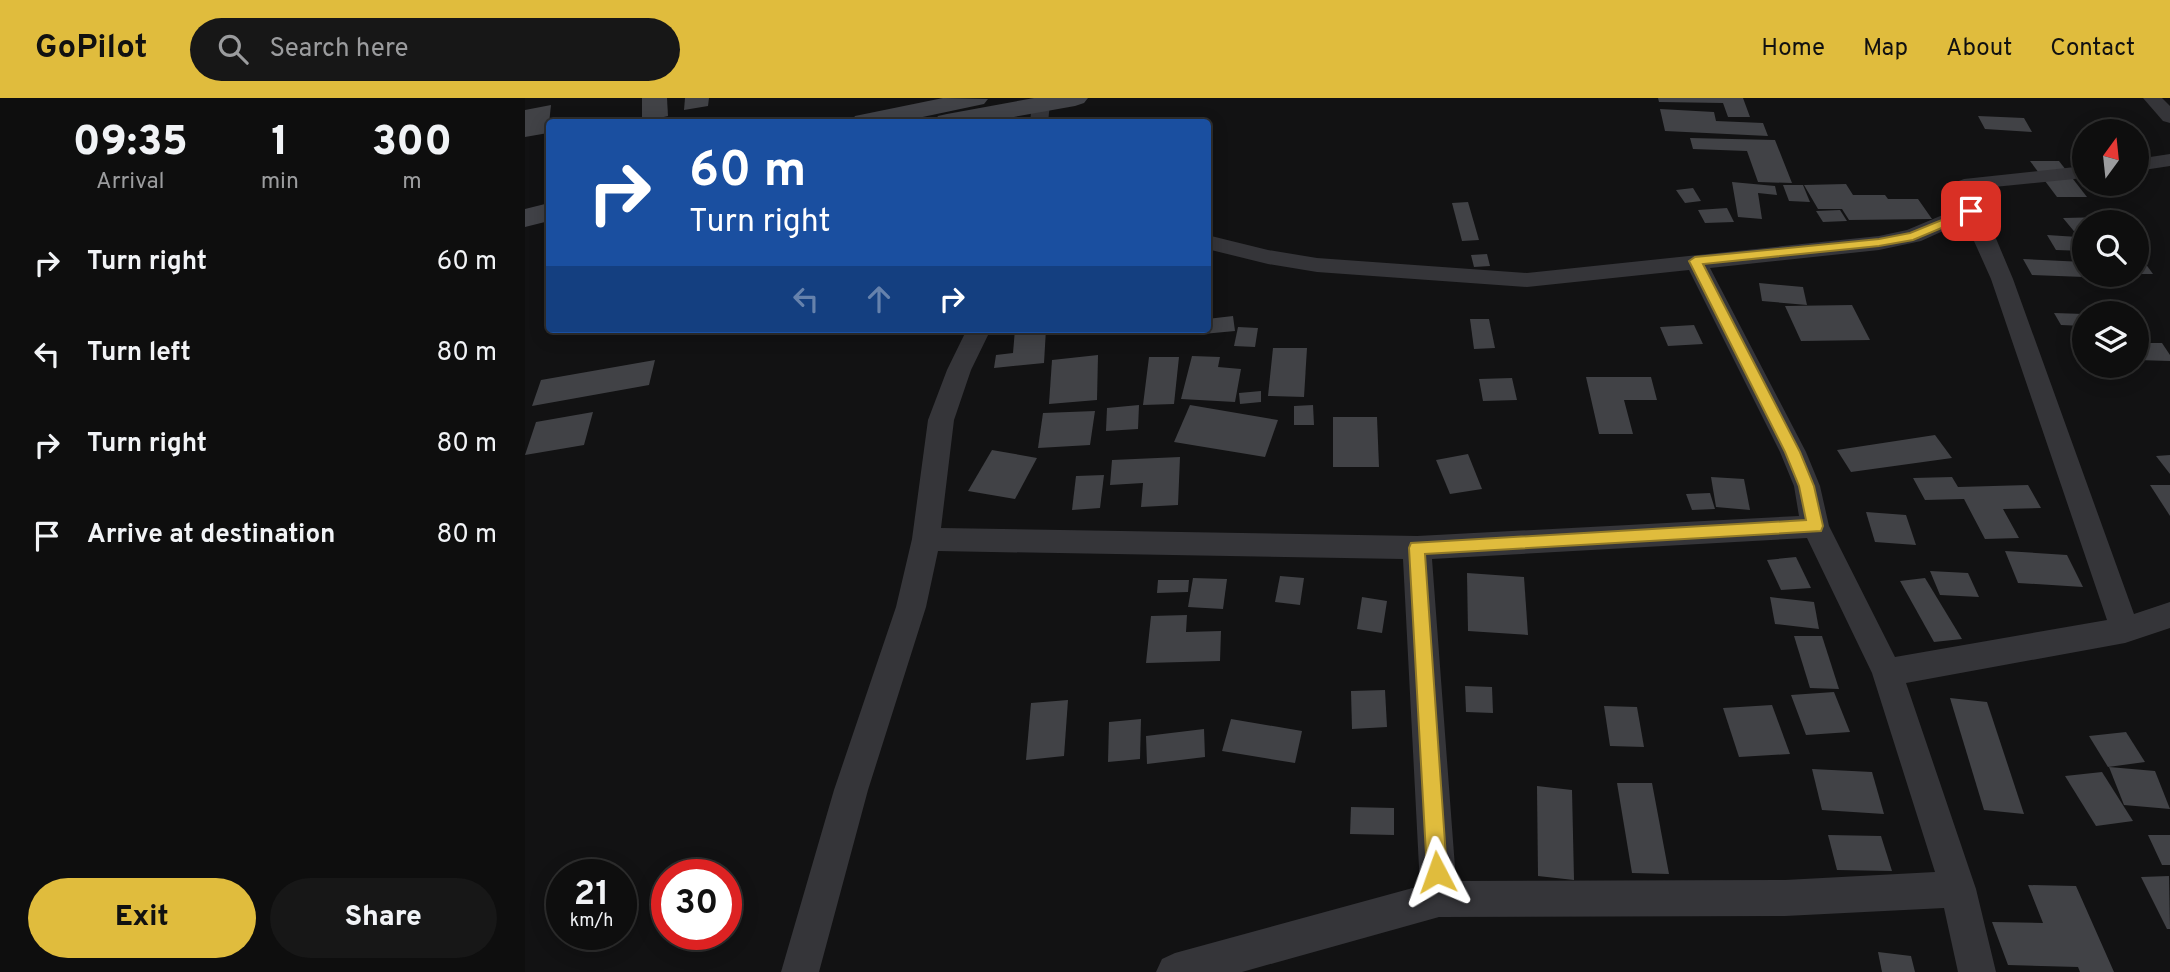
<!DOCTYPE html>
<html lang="en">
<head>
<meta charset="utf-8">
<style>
  body { margin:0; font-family:Overpass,sans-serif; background:#171717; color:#f1f3f6; height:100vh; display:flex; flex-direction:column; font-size:26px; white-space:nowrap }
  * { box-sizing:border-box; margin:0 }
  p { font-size:23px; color:#9b9c9e }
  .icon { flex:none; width:38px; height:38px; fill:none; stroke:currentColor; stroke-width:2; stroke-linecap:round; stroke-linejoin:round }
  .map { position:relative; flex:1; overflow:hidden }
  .side { display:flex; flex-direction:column; background:#0e0e0e; width:525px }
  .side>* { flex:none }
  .top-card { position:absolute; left:21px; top:21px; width:665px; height:214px; border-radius:7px; box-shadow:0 4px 18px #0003,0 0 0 2px #2e2e2e; background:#1a4fa0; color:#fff; overflow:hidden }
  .needle { width:46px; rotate:15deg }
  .tools { position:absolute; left:1547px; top:21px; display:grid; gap:14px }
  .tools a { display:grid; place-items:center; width:77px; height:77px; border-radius:50%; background:#0e0e0e; box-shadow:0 4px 18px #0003,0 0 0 2px #2e2e2e; font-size:35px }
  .speed { position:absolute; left:21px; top:761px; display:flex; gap:14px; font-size:35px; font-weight:700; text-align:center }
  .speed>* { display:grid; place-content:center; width:91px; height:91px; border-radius:50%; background:#0e0e0e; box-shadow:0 4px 18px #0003,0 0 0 2px #2e2e2e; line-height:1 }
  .speed small { font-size:18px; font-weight:400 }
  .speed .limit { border:10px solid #d22; background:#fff; color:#111 }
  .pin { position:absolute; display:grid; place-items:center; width:60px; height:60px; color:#fff; margin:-30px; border-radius:14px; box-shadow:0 4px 10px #0006 }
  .me { position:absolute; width:77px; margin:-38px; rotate:356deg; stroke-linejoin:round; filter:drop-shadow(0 0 5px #0008) }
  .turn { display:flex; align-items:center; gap:24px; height:147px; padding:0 28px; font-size:32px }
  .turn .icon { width:91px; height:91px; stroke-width:2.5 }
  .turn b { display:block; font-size:49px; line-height:60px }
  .lanes { display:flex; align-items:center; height:66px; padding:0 28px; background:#0003; justify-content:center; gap:35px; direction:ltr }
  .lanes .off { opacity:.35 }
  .eta { display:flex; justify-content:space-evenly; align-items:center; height:119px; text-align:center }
  .eta b { font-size:42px; font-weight:800; line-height:49px }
  .action { display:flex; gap:14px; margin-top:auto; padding:14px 28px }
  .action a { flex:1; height:80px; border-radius:42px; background:#e0bc3d; color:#111; font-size:28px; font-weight:800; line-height:80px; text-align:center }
  .action a+a { background:#171717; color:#f1f3f6 }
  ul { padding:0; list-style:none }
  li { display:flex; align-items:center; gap:21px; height:91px; padding:0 28px }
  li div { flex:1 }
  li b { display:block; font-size:26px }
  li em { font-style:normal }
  header { display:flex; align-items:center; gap:42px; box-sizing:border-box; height:98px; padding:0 35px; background:#e0bc3d; color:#111 }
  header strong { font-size:33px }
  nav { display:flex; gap:38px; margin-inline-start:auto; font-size:24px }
  .search { width:490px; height:63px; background:#171717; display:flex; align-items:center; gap:18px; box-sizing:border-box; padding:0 24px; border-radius:38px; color:#9b9c9e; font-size:26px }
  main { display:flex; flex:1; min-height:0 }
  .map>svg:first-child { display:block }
  .building { fill:#414246 }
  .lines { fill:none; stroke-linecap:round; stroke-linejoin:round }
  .minor { fill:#353539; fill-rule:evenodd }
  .secondary { fill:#414247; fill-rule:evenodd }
  .route { fill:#e0bc3d; stroke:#927a28; stroke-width:2 }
</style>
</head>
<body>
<header>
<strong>GoPilot</strong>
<div class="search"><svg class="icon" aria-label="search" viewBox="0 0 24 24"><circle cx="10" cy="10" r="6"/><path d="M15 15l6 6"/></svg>Search here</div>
<nav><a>Home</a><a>Map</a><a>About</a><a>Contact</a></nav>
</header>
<main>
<section class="side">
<div class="eta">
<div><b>09:35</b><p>Arrival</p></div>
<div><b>1</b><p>min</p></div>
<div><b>300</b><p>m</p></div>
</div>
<ul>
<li><svg class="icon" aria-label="right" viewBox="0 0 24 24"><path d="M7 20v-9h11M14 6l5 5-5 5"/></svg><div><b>Turn right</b></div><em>60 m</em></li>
<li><svg class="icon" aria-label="left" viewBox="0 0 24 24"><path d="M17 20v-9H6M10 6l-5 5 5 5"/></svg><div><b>Turn left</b></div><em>80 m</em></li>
<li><svg class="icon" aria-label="right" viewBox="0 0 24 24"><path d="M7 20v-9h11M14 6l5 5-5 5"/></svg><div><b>Turn right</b></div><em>80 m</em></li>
<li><svg class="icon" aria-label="arrive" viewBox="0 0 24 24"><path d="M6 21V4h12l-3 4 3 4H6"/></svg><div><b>Arrive at destination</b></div><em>80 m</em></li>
</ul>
<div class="action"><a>Exit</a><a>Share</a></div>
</section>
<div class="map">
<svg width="1645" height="874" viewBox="0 0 1645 874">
  <rect width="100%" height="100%" fill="#121213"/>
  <g class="building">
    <path d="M 117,0 L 142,0 L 143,18 L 117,24 Z"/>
    <path d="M 160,0 L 184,0 L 183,8 L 159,12 Z"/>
    <path d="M 1133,0 L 1218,0 L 1225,19 L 1203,19 L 1198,5 L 1134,4 Z"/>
    <path d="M 26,7 L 23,35 L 0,39 L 0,12 Z"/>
    <path d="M 1135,11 L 1189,14 L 1191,23 L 1238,25 L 1243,38 L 1140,33 Z"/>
    <path d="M 1453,18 L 1499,20 L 1507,34 L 1460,31 Z"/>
    <path d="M 1165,40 L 1250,42 L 1267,85 L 1233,84 L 1222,53 L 1168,51 Z"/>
    <path d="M 1505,63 L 1534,63 L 1562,99 L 1532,99 Z"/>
    <path d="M 1207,84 L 1250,88 L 1252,97 L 1233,95 L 1237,121 L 1213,119 Z"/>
    <path d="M 1321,86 L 1328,97 L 1360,97 L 1363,101 L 1393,101 L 1407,121 L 1324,122 L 1317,111 L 1293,111 L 1279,87 Z"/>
    <path d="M 1258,87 L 1278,87 L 1285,104 L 1264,103 Z"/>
    <path d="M 1168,90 L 1176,103 L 1160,105 L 1151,92 Z"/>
    <path d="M 943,104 L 954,142 L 937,143 L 927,105 Z"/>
    <path d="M 1202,110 L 1209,124 L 1180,125 L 1173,112 Z"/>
    <path d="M 1315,112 L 1322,123 L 1298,124 L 1291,113 Z"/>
    <path d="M 1582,119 L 1587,124 L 1559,124 L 1559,138 L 1553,138 L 1538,120 Z"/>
    <path d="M 1522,137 L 1553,139 L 1559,153 L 1531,152 Z"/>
    <path d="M 1612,154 L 1628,176 L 1612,176 Z"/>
    <path d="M 962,156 L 965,168 L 949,169 L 946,157 Z"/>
    <path d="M 1498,161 L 1559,164 L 1559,179 L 1507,177 Z"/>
    <path d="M 1234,185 L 1278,189 L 1282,207 L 1237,203 Z"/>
    <path d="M 1327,207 L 1345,242 L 1276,243 L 1260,208 Z"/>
    <path d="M 1529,215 L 1559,216 L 1559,228 L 1536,227 Z"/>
    <path d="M 708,218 L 710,233 L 678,236 L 677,231 L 682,231 L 682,221 Z"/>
    <path d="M 945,221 L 964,221 L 970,250 L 949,251 Z"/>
    <path d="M 1169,227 L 1178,246 L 1143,248 L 1135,229 Z"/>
    <path d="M 713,229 L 733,230 L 730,249 L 709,248 Z"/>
    <path d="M 490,231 L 521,231 L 519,265 L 469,270 L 471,257 L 488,255 Z"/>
    <path d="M 1612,233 L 1620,245 L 1637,245 L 1645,257 L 1645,263 L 1612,262 Z"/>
    <path d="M 748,250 L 782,250 L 779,299 L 743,298 Z"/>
    <path d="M 573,257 L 572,302 L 524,306 L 527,262 Z"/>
    <path d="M 667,258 L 695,259 L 693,269 L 716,271 L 710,304 L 656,301 Z"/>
    <path d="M 624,259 L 654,259 L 649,306 L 618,307 Z"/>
    <path d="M 130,262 L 124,287 L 7,308 L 16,282 Z"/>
    <path d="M 1061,279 L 1126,279 L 1132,302 L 1099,302 L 1108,336 L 1074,336 Z"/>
    <path d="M 987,280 L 992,302 L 958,303 L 954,281 Z"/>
    <path d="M 736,293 L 736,304 L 715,306 L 714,295 Z"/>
    <path d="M 614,307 L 613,331 L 581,333 L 582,310 Z"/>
    <path d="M 665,307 L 753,322 L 740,359 L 649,344 Z"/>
    <path d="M 788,307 L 789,327 L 769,327 L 769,308 Z"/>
    <path d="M 570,313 L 565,347 L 513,350 L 518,315 Z"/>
    <path d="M 68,314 L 59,347 L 0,357 L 11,324 Z"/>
    <path d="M 808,319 L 852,319 L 854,369 L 808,369 Z"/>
    <path d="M 1410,337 L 1427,360 L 1326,374 L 1312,352 Z"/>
    <path d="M 467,352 L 512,360 L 490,401 L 443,393 Z"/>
    <path d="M 943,356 L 957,391 L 925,396 L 911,362 Z"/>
    <path d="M 1645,357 L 1645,376 L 1631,358 Z"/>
    <path d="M 655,359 L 653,407 L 616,409 L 618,385 L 585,387 L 587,362 Z"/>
    <path d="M 579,377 L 575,410 L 547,412 L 551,378 Z"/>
    <path d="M 1186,379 L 1219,381 L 1225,412 L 1191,409 Z"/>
    <path d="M 1427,379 L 1433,389 L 1503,387 L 1516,410 L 1478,411 L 1494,440 L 1460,441 L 1439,401 L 1400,402 L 1388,380 Z"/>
    <path d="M 1625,387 L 1645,387 L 1645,418 Z"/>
    <path d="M 1185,395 L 1190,411 L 1167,412 L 1161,396 Z"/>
    <path d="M 1341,414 L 1381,417 L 1391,447 L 1350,444 Z"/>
    <path d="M 1480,453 L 1542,457 L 1558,489 L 1493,485 Z"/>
    <path d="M 1271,459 L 1286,490 L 1256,492 L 1242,462 Z"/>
    <path d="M 1405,473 L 1443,475 L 1454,499 L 1415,497 Z"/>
    <path d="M 942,475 L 999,479 L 1003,537 L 943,533 Z"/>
    <path d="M 755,478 L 779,480 L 775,507 L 750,504 Z"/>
    <path d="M 668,480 L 702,481 L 698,511 L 663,509 Z"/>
    <path d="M 1400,480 L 1437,541 L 1409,544 L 1375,483 Z"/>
    <path d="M 633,482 L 664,482 L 663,494 L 632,495 Z"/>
    <path d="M 837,499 L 862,503 L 857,535 L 832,531 Z"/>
    <path d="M 1245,499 L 1289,504 L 1294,531 L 1250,526 Z"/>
    <path d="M 662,517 L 661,534 L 696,533 L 695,563 L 621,565 L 626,518 Z"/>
    <path d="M 1269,538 L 1297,538 L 1314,591 L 1285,590 Z"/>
    <path d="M 940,588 L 967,589 L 968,615 L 941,614 Z"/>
    <path d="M 860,592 L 862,629 L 827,631 L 826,593 Z"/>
    <path d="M 1309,594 L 1325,634 L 1281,637 L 1266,597 Z"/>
    <path d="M 1425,600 L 1462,604 L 1499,716 L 1459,712 Z"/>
    <path d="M 543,602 L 539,658 L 501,662 L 506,605 Z"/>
    <path d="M 1247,607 L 1265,656 L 1214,659 L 1198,610 Z"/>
    <path d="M 1079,608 L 1112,609 L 1119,649 L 1085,648 Z"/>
    <path d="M 616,621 L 615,661 L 583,664 L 584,624 Z"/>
    <path d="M 706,621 L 777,633 L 770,665 L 697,653 Z"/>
    <path d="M 679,631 L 680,659 L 622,666 L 621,638 Z"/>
    <path d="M 1601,634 L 1620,664 L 1583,669 L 1564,638 Z"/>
    <path d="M 1584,669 L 1630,673 L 1645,711 L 1599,707 Z"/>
    <path d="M 1287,671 L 1347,674 L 1359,716 L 1297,712 Z"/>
    <path d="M 1577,674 L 1608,723 L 1571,728 L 1540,678 Z"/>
    <path d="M 1092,685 L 1127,685 L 1144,776 L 1107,775 Z"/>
    <path d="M 1012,688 L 1047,692 L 1049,782 L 1013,778 Z"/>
    <path d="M 826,709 L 869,710 L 869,737 L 825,736 Z"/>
    <path d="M 1303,737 L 1356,738 L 1367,773 L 1312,772 Z"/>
    <path d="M 1623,737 L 1645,737 L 1645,767 L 1637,767 Z"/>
    <path d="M 1644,778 L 1645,831 L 1642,831 L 1616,779 Z"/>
    <path d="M 1503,787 L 1551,788 L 1589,874 L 1555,874 L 1553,869 L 1483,867 L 1467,824 L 1518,825 Z"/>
    <path d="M 1353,854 L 1386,858 L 1390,874 L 1357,874 Z"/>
  </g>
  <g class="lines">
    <g class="minor">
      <path d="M 516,0 L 525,6 L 523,24 L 505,24 L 507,6 Z"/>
      <path d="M 1618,0 L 1637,0 L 1645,8 L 1645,25 L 1638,23 Z"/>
      <path d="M 1645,56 L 1645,68 L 1612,73 L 1612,61 Z"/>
      <path d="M 1559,68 L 1559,80 L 1449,91 L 1444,93 L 1444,98 L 1467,131 L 1488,181 L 1609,516 L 1645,504 L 1645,530 L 1600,545 L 1381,585 L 1451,791 L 1471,874 L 1433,874 L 1419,810 L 1260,818 L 914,819 L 717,874 L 631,874 L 637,861 L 650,855 L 895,788 L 878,461 L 413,453 L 401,509 L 343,692 L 294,874 L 256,874 L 309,692 L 371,509 L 387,441 L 403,322 L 422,272 L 442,231 L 466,231 L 446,272 L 429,322 L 416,430 L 892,438 L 1274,418 L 1269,388 L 1255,354 L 1164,172 L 1002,189 L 792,174 L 743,166 L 682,151 L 682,137 L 743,152 L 792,160 L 1002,175 L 1354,138 L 1382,132 L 1432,111 L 1424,98 L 1423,90 L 1426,86 L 1439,81 ZM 1440,123 L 1466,181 L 1582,522 L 1370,559 L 1304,428 L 1295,388 L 1281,354 L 1185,170 L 1354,152 L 1396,143 ZM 1282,440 L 1347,575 L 1410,774 L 1260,782 L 931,783 L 907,461 Z"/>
    </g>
    <g class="secondary">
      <path d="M 418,0 L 463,1 L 459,6 L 374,24 L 326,24 L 330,18 Z"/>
      <path d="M 509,0 L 563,0 L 559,5 L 550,8 L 461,24 L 409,24 L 413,18 L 422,16 Z"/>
      <path d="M 24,105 L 24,123 L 0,129 L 0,111 Z"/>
    </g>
  </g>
  <path class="route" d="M 1446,110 L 1452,113 L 1450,116 L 1388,142 L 1354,148 L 1178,166 L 1275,354 L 1289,388 L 1298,428 L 1296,433 L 900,456 L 922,774 L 919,781 L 912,784 L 905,781 L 902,774 L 884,450 L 886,445 L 1281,422 L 1274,388 L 1260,354 L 1164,163 L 1170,159 L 1354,141 L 1385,135 Z"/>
</svg>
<div class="tools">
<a><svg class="needle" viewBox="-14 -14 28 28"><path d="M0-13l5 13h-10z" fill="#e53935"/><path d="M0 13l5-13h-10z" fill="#9b9c9e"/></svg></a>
<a><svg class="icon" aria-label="search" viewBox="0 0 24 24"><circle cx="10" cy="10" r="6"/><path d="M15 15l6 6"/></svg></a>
<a><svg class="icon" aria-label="layers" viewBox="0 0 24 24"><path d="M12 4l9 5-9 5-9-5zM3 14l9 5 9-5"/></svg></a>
</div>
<div class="speed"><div>21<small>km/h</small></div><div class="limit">30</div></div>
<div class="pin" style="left:1446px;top:113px;background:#d93025"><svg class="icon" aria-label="arrive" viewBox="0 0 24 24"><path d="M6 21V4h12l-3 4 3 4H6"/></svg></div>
<svg class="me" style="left:912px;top:774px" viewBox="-20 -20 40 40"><path d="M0-17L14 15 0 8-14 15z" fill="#e0bc3d" stroke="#fff" stroke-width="4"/></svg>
<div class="top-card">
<div class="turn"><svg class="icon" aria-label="right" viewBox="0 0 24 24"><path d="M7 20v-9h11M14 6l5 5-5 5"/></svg><div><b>60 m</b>Turn right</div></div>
<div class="lanes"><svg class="icon off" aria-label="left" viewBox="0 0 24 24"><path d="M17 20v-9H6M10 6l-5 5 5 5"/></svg><svg class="icon off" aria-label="ahead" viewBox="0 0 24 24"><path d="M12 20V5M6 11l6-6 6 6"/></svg><svg class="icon" aria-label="right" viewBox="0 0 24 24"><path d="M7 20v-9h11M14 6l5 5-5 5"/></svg></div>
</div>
</div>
</main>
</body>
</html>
